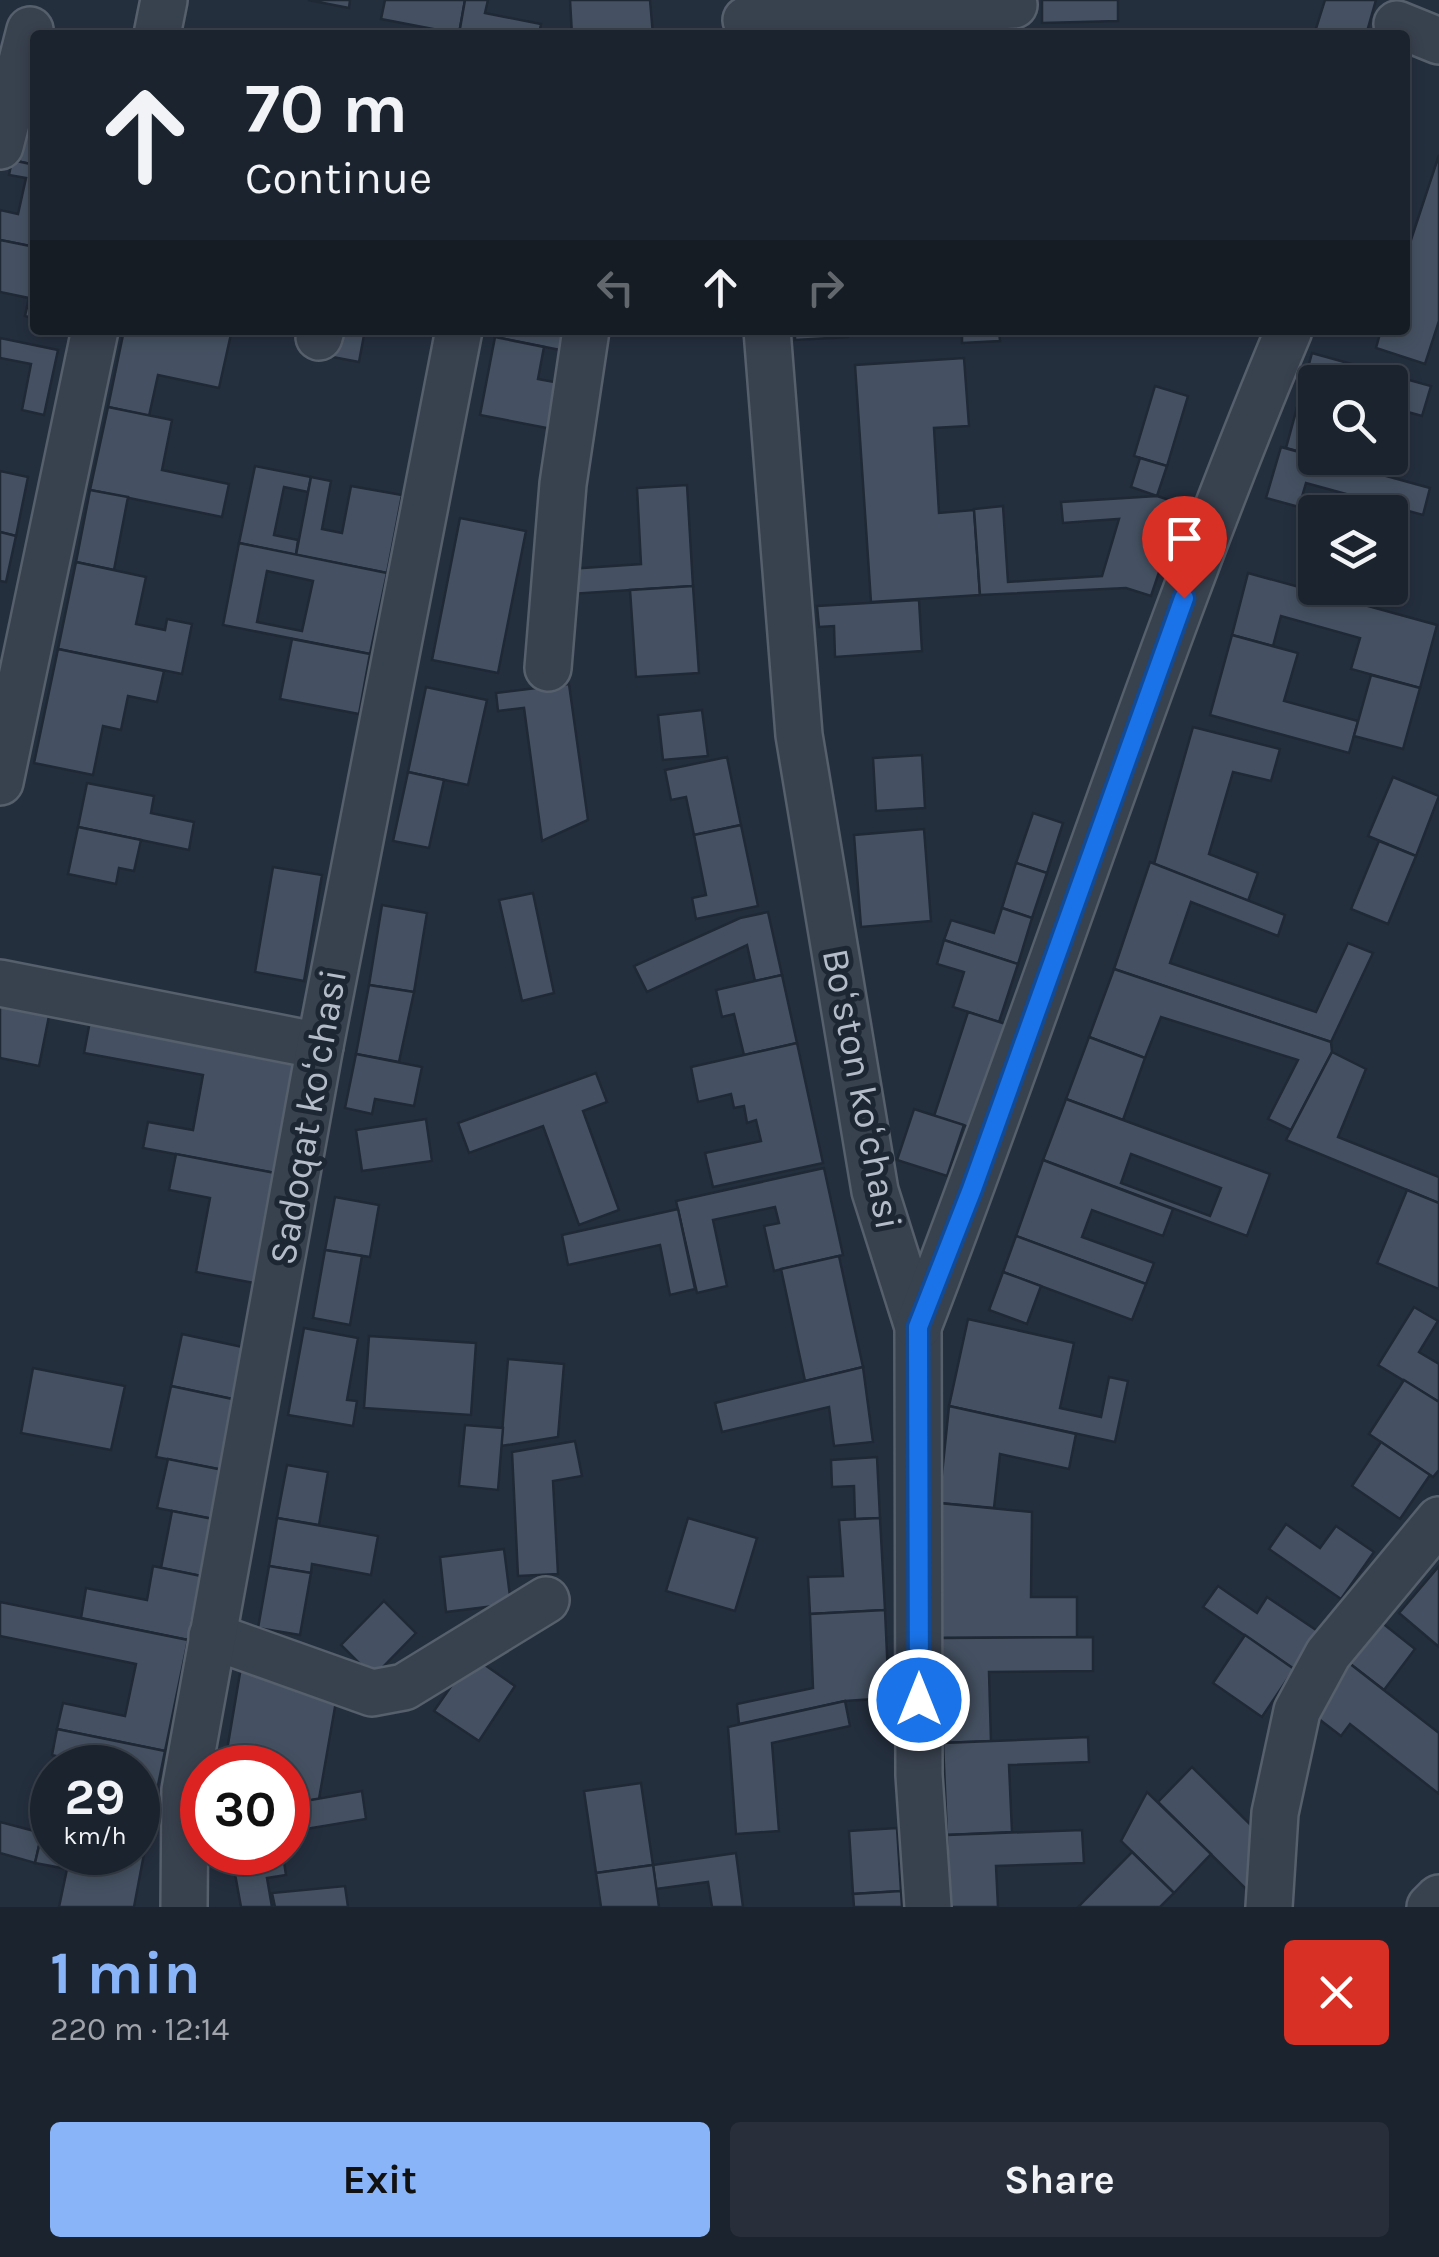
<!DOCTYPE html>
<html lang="en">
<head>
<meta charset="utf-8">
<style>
  body { margin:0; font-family:Karla,sans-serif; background:#282f3a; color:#f1f3f6; height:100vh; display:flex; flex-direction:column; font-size:38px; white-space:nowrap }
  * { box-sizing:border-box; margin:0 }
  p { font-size:32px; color:#a0a4aa }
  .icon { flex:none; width:55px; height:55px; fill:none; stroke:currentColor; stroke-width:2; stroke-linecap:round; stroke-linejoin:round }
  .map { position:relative; height:1907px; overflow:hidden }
  .details { display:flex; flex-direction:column; background:#1b232e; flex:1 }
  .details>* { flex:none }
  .hud { position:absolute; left:30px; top:30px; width:1380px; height:305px; border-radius:10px; box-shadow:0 5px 15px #0003,0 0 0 2px #39404a; background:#1b232e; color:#f1f3f6; overflow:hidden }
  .tools { position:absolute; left:1298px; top:365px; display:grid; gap:20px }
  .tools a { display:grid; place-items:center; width:110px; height:110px; border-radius:10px; background:#1b232e; box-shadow:0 5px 15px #0003,0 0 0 2px #39404a; font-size:50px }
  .speed { position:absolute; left:30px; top:1745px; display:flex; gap:20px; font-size:50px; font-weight:700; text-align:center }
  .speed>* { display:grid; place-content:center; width:130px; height:130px; border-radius:50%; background:#1b232e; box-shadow:0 5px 15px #0003,0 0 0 2px #39404a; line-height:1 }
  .speed small { font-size:25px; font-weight:400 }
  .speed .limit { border:15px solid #d22; background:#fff; color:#111 }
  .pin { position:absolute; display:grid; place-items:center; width:85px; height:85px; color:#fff; margin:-102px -42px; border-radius:50% 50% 50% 0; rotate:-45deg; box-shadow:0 0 10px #0007 }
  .pin .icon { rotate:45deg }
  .me { position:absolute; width:110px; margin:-55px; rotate:0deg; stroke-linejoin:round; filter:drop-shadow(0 0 8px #0008) }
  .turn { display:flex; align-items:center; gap:35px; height:210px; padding:0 50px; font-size:45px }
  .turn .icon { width:130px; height:130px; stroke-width:2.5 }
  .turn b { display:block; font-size:70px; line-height:85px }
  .lanes { display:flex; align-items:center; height:95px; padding:0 50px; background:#0003; justify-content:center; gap:50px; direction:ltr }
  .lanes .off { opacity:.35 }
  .round { display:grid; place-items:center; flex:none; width:105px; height:105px; border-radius:10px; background:#282f3a }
  .head { display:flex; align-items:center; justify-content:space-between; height:170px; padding:0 50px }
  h1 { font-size:60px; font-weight:700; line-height:75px; color:#8ab4f8 }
  .button { display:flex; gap:20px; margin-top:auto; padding:20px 50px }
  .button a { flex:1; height:115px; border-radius:10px; background:#8ab4f8; color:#111; font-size:40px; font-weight:700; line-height:115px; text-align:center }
  .button a+a { background:#282f3a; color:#f1f3f6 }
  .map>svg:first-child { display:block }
  .building { fill:#455162; stroke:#1f2835; stroke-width:2.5; fill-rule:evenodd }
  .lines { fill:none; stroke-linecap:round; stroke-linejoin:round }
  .minor-casing { stroke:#565f6c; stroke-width:50 }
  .minor { stroke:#38414e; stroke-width:45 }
  .route-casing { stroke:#114b97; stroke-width:25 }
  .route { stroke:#1a73e8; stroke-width:18 }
  .labels { text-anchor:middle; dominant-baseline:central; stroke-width:10; stroke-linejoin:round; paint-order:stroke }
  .street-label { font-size:38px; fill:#b4bcc9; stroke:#1d2633 }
</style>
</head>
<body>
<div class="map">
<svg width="1439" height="1907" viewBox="0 0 1439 1907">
  <rect width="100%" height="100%" fill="#242f3e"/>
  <g class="building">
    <path d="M 308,0 L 350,0 L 349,8 Z"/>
    <path d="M 385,0 L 465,0 L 459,34 L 381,19 Z"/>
    <path d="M 465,0 L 488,0 L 485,13 L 541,24 L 539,35 L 459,34 Z"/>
    <path d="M 570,0 L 650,0 L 653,35 L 572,35 Z"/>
    <path d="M 1042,0 L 1118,0 L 1118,21 L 1042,23 Z"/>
    <path d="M 1325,0 L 1376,0 L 1366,35 L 1314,35 Z"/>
    <path d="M 22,114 L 35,117 L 35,165 L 12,160 Z"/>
    <path d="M 1439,155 L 1439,321 L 1425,364 L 1376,348 L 1381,330 L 1405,330 L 1405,258 Z"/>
    <path d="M 12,160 L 35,165 L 35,247 L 0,240 L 0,210 L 18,214 L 26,178 L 9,175 Z"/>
    <path d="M 0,240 L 35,247 L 35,319 L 25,316 L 29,298 L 0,292 Z"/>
    <path d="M 124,330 L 213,330 L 231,334 L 219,388 L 158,375 L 149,416 L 108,407 Z"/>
    <path d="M 327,330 L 365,330 L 359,362 L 322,355 Z"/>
    <path d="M 497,330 L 574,330 L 570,352 L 495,337 Z"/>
    <path d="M 795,330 L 848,330 L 848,337 L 795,340 Z"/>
    <path d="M 962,330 L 999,330 L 1000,341 L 962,343 Z"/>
    <path d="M 495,337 L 544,347 L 538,379 L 565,384 L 557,430 L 480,415 Z"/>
    <path d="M 0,338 L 58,350 L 44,415 L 22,410 L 31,364 L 0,358 Z"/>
    <path d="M 1312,353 L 1431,386 L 1422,416 L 1390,407 L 1390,382 L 1315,382 L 1315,456 L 1286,448 Z"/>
    <path d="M 964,358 L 969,426 L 934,428 L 939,513 L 974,510 L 980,595 L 871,602 L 855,365 Z"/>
    <path d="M 1155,386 L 1188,396 L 1167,466 L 1134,456 Z"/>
    <path d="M 108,407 L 172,420 L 162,470 L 229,484 L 222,517 L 90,490 Z"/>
    <path d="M 1281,447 L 1430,488 L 1423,515 L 1306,483 L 1299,507 L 1266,498 Z"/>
    <path d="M 1140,458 L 1167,466 L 1157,496 L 1131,487 Z"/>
    <path d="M 1319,458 L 1389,458 L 1384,475 Z"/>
    <path d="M 255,466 L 311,477 L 308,492 L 284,487 L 274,535 L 298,540 L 296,555 L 239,543 Z"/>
    <path d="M 0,471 L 28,477 L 16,536 L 0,532 Z"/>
    <path d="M 311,477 L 331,481 L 322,529 L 342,533 L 351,486 L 402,495 L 387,573 L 296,555 Z"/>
    <path d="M 687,485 L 693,586 L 570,594 L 568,569 L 641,564 L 637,488 Z"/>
    <path d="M 90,490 L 128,497 L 114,570 L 76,562 Z"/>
    <path d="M 1157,496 L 1182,504 L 1151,596 L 1126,588 L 980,595 L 974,509 L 1003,506 L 1008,582 L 1102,576 L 1119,519 L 1063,523 L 1061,502 Z"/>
    <path d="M 460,518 L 526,531 L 498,673 L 432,660 Z"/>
    <path d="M 0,532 L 16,536 L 6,582 L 0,581 Z"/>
    <path d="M 239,543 L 387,573 L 370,654 L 223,625 ZM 267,571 L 313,581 L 302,631 L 257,622 Z"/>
    <path d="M 76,562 L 146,577 L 136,624 L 165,630 L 167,619 L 192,624 L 182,674 L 58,649 Z"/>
    <path d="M 1248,573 L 1437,625 L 1420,688 L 1351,669 L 1360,638 L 1281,616 L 1273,646 L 1232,635 Z"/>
    <path d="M 693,586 L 699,673 L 636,677 L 630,590 Z"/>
    <path d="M 919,600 L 922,651 L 835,657 L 834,626 L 819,627 L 817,606 Z"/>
    <path d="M 1232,635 L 1298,653 L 1284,701 L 1358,721 L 1349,753 L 1210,715 Z"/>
    <path d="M 292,639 L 370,654 L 359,714 L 280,699 Z"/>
    <path d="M 58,649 L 164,671 L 157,702 L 128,696 L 121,730 L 103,726 L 93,775 L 34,763 Z"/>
    <path d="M 1371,675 L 1420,688 L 1403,749 L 1354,736 Z"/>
    <path d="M 569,684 L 588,820 L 542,841 L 524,708 L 498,711 L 496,693 Z"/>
    <path d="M 426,687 L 487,700 L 468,785 L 408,772 Z"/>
    <path d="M 702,710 L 708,756 L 663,760 L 658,715 Z"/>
    <path d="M 1193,727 L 1280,749 L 1271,781 L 1233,772 L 1209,854 L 1258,873 L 1248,901 L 1154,864 Z"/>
    <path d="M 922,755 L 925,808 L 876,811 L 873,758 Z"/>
    <path d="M 727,757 L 741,825 L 694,835 L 686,797 L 671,800 L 665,770 Z"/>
    <path d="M 408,772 L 444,780 L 429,848 L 393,841 Z"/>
    <path d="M 1393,777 L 1439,796 L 1416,856 L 1368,836 Z"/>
    <path d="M 87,783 L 154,796 L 151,813 L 194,822 L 189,850 L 78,827 Z"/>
    <path d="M 1033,813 L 1063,823 L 1047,873 L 1016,863 Z"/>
    <path d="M 741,825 L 758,906 L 696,919 L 692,898 L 706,895 L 694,835 Z"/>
    <path d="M 78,827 L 141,840 L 134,871 L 119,868 L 116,884 L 68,874 Z"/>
    <path d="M 924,829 L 931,921 L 861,927 L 854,835 Z"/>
    <path d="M 1379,841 L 1416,856 L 1388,924 L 1351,909 Z"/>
    <path d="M 1150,862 L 1285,915 L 1278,936 L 1191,902 L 1170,963 L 1316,1012 L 1348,943 L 1373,953 L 1331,1042 L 1114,969 Z"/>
    <path d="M 1016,863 L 1047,873 L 1032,918 L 1002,908 Z"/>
    <path d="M 273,867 L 322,875 L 304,981 L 255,972 Z"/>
    <path d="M 533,893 L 554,993 L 522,1001 L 499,900 Z"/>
    <path d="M 382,905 L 427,913 L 414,992 L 369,985 Z"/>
    <path d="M 1002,908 L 1032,918 L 1018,964 L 944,940 L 951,920 L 994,933 Z"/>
    <path d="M 768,912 L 782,975 L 755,981 L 747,945 L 647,992 L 634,966 L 740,918 Z"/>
    <path d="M 944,940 L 1018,964 L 999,1022 L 953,1007 L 964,972 L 937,964 Z"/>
    <path d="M 1114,969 L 1331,1042 L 1332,1052 L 1291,1130 L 1268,1119 L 1298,1060 L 1161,1017 L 1145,1058 L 1089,1037 Z"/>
    <path d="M 782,975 L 797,1043 L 744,1055 L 734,1014 L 722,1017 L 716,990 Z"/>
    <path d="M 369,985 L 414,992 L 399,1062 L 356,1054 Z"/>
    <path d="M 0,1001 L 50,1011 L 39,1066 L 0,1058 Z"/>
    <path d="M 968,1012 L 1012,1026 L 978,1130 L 934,1116 Z"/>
    <path d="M 90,1021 L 297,1060 L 275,1173 L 143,1148 L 148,1122 L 193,1130 L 203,1075 L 84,1053 Z"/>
    <path d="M 1089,1037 L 1145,1058 L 1123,1120 L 1066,1099 Z"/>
    <path d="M 797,1043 L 823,1163 L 713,1187 L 705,1153 L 761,1141 L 756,1120 L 747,1123 L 744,1106 L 734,1108 L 731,1094 L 698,1102 L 691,1067 Z"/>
    <path d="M 1332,1052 L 1366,1069 L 1338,1137 L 1439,1177 L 1439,1203 L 1286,1140 Z"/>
    <path d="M 356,1054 L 422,1067 L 414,1106 L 375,1099 L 372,1114 L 345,1108 Z"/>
    <path d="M 596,1073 L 607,1102 L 583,1111 L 619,1210 L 579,1225 L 543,1126 L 469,1153 L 458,1123 Z"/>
    <path d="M 1066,1099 L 1270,1174 L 1247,1236 L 1043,1160 ZM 1131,1154 L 1221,1188 L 1210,1216 L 1121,1183 Z"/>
    <path d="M 914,1109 L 964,1125 L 947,1176 L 897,1160 Z"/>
    <path d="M 426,1119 L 432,1161 L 362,1171 L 356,1130 Z"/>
    <path d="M 176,1154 L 275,1173 L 254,1283 L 196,1272 L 210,1198 L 169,1190 Z"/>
    <path d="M 1043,1160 L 1173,1209 L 1163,1236 L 1092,1210 L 1082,1237 L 1154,1263 L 1146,1284 L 1016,1236 Z"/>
    <path d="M 824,1168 L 843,1255 L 774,1271 L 764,1226 L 779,1223 L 775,1207 L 713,1220 L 727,1286 L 697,1293 L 676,1201 Z"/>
    <path d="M 1407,1190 L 1439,1203 L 1439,1289 L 1377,1263 Z"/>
    <path d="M 335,1197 L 379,1205 L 370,1257 L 325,1250 Z"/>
    <path d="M 678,1209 L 695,1289 L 670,1295 L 660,1245 L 568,1265 L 562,1235 Z"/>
    <path d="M 1016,1236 L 1146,1284 L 1132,1320 L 1003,1272 Z"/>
    <path d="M 325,1250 L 362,1256 L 350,1325 L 313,1318 Z"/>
    <path d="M 839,1256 L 863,1367 L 805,1381 L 781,1269 Z"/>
    <path d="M 1003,1272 L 1041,1286 L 1027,1324 L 989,1310 Z"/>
    <path d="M 1414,1307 L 1438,1321 L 1419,1352 L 1439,1364 L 1439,1402 L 1378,1365 Z"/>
    <path d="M 968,1319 L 1074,1343 L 1060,1408 L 1101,1417 L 1109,1377 L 1128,1381 L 1115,1442 L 949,1406 Z"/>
    <path d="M 304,1328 L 358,1338 L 347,1400 L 357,1401 L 353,1426 L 288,1415 Z"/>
    <path d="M 182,1334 L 247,1348 L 237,1400 L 171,1386 Z"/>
    <path d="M 369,1336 L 476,1343 L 471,1415 L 364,1408 Z"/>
    <path d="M 508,1359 L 564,1364 L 558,1437 L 501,1446 Z"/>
    <path d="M 863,1367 L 873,1442 L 834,1446 L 829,1407 L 722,1432 L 715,1403 Z"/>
    <path d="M 33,1368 L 125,1386 L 111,1450 L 21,1433 Z"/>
    <path d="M 1404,1380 L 1439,1402 L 1439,1470 L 1433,1477 L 1369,1434 Z"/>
    <path d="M 171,1386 L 237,1400 L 223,1470 L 156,1457 Z"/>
    <path d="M 949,1406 L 1076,1434 L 1069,1469 L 1000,1454 L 994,1508 L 939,1503 Z"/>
    <path d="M 465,1425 L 503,1428 L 498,1490 L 459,1486 Z"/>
    <path d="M 575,1441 L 582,1476 L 553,1481 L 558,1574 L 518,1576 L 512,1452 Z"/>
    <path d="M 1381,1442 L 1430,1475 L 1400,1519 L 1352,1486 Z"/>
    <path d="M 877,1457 L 880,1518 L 855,1519 L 854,1486 L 832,1487 L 831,1460 Z"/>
    <path d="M 168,1459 L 223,1470 L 213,1519 L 157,1508 Z"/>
    <path d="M 287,1465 L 328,1472 L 319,1525 L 277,1518 Z"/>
    <path d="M 939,1503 L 1032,1512 L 1031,1597 L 1077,1597 L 1077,1637 L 940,1638 Z"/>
    <path d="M 172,1511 L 213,1519 L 201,1576 L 161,1568 Z"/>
    <path d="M 277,1518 L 378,1536 L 371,1575 L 312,1564 L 311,1573 L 269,1566 Z"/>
    <path d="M 688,1518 L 757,1538 L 735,1611 L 666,1591 Z"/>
    <path d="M 880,1518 L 885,1610 L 810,1614 L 808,1577 L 843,1576 L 839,1520 Z"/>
    <path d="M 1286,1524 L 1320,1548 L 1336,1526 L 1374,1552 L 1341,1599 L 1269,1549 Z"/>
    <path d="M 504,1549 L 511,1604 L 446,1612 L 440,1557 Z"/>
    <path d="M 153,1566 L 201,1576 L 188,1640 L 81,1618 L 86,1588 L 147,1600 Z"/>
    <path d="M 269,1566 L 311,1573 L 300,1635 L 258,1628 Z"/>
    <path d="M 1439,1566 L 1439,1647 L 1399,1613 Z"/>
    <path d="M 1218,1586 L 1257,1613 L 1267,1597 L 1319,1632 L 1294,1669 L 1203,1607 Z"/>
    <path d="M 384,1601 L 416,1633 L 373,1677 L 341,1645 Z"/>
    <path d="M 0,1602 L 188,1640 L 165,1751 L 57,1729 L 63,1703 L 125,1716 L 136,1664 L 0,1636 Z"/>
    <path d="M 885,1610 L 889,1698 L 845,1701 L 739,1724 L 737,1704 L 813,1688 L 810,1614 Z"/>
    <path d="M 1381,1622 L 1415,1649 L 1384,1690 L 1349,1663 Z"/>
    <path d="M 1245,1635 L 1294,1669 L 1262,1717 L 1213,1683 Z"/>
    <path d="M 1093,1637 L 1093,1671 L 989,1672 L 991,1741 L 943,1743 L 940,1638 Z"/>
    <path d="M 472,1656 L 515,1686 L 479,1741 L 434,1711 Z"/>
    <path d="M 1349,1663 L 1439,1733 L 1439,1794 L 1350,1724 L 1341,1736 L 1311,1713 Z"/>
    <path d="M 241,1667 L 339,1684 L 319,1799 L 288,1804 L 288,1768 L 224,1768 Z"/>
    <path d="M 845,1701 L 850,1726 L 772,1743 L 779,1831 L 736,1834 L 728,1727 Z"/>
    <path d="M 57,1729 L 165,1751 L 144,1854 L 138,1852 L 138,1768 L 101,1768 L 52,1755 Z"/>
    <path d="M 1088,1737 L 1089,1762 L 1009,1765 L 1012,1832 L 947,1835 L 943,1743 Z"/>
    <path d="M 1192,1767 L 1261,1835 L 1248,1891 L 1158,1802 Z"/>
    <path d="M 641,1783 L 653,1865 L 596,1873 L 584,1791 Z"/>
    <path d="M 362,1791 L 366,1819 L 288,1832 L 288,1804 Z"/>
    <path d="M 1147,1792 L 1211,1854 L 1174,1893 L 1121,1841 Z"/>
    <path d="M 0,1822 L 42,1833 L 35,1863 L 0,1853 Z"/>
    <path d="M 897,1828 L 901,1891 L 853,1894 L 849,1831 Z"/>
    <path d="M 1082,1830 L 1084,1863 L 996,1866 L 998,1907 L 950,1907 L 947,1835 Z"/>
    <path d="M 42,1833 L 52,1835 L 52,1852 L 144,1854 L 134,1907 L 59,1907 L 67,1869 L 35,1863 Z"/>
    <path d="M 288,1841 L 289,1853 L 233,1863 L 232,1852 L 288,1852 Z"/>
    <path d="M 1132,1852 L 1174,1893 L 1160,1907 L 1078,1907 Z"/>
    <path d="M 736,1853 L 743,1907 L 712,1907 L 708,1882 L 656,1889 L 653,1865 Z"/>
    <path d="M 283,1855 L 286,1875 L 267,1878 L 272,1907 L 241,1907 L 233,1863 Z"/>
    <path d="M 653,1865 L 659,1907 L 601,1907 L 596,1873 Z"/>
    <path d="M 345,1886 L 348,1907 L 275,1907 L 272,1893 Z"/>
    <path d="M 901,1891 L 902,1907 L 854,1907 L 853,1894 Z"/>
  </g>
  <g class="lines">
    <defs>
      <g id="minor">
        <path d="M 746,20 L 1014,5"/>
        <path d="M 1397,24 L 1439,41"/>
        <path d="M 157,35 L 164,0"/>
        <path d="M 0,146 L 30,30"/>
        <path d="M 767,330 L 799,735 L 875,1191 L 918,1327 L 919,1775 L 928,1907"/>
        <path d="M 319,337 L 321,330"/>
        <path d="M 548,668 L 563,484 L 586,330"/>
        <path d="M 0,782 L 95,330"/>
        <path d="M 0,983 L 320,1046"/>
        <path d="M 918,1327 C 1046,996 1152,657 1289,330"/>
        <path d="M 212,1636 L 372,1693 L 404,1687 L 546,1600"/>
        <path d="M 184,1907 L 185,1790 L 320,1046 L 459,330"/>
        <path d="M 1269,1907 L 1275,1813 L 1297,1711 L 1328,1654 L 1439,1520"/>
        <path d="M 1430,1907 L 1439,1898"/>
      </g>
    </defs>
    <use href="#minor" class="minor-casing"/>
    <use href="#minor" class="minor"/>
  </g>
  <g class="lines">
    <defs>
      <path id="route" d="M 919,1700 L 918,1327 L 972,1189 L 1184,598"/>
    </defs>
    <use href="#route" class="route-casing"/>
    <use href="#route" class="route"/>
  </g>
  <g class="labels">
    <g class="street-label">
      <text transform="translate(862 1089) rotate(79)">Boʻston koʻchasi</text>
      <text transform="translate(308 1117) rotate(-80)">Sadoqat koʻchasi</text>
    </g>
  </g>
</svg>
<div class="tools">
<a><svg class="icon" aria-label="search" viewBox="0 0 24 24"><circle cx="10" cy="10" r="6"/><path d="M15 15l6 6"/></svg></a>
<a><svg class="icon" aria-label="layers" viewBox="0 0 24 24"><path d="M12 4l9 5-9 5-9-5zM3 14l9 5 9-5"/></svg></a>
</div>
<div class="speed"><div>29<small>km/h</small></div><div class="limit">30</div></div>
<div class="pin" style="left:1184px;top:598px;background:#d93025"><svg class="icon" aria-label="arrive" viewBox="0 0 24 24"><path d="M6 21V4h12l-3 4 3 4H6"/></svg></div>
<svg class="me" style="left:919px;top:1700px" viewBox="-20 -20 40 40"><circle r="17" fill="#1a73e8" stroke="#fff" stroke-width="3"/><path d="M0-11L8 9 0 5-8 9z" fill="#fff"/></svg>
<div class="hud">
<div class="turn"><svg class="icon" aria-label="ahead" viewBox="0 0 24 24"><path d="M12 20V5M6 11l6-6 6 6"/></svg><div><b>70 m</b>Continue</div></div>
<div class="lanes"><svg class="icon off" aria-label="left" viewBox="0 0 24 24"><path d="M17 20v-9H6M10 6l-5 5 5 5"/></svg><svg class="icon" aria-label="ahead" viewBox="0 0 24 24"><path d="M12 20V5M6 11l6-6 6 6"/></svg><svg class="icon off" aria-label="right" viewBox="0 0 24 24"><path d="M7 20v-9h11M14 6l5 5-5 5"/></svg></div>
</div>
</div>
<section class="details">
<div class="head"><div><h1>1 min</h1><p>220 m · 12:14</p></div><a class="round" style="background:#d93025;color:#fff"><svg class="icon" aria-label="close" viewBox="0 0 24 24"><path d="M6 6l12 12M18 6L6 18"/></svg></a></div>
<div class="button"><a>Exit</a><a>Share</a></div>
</section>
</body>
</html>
